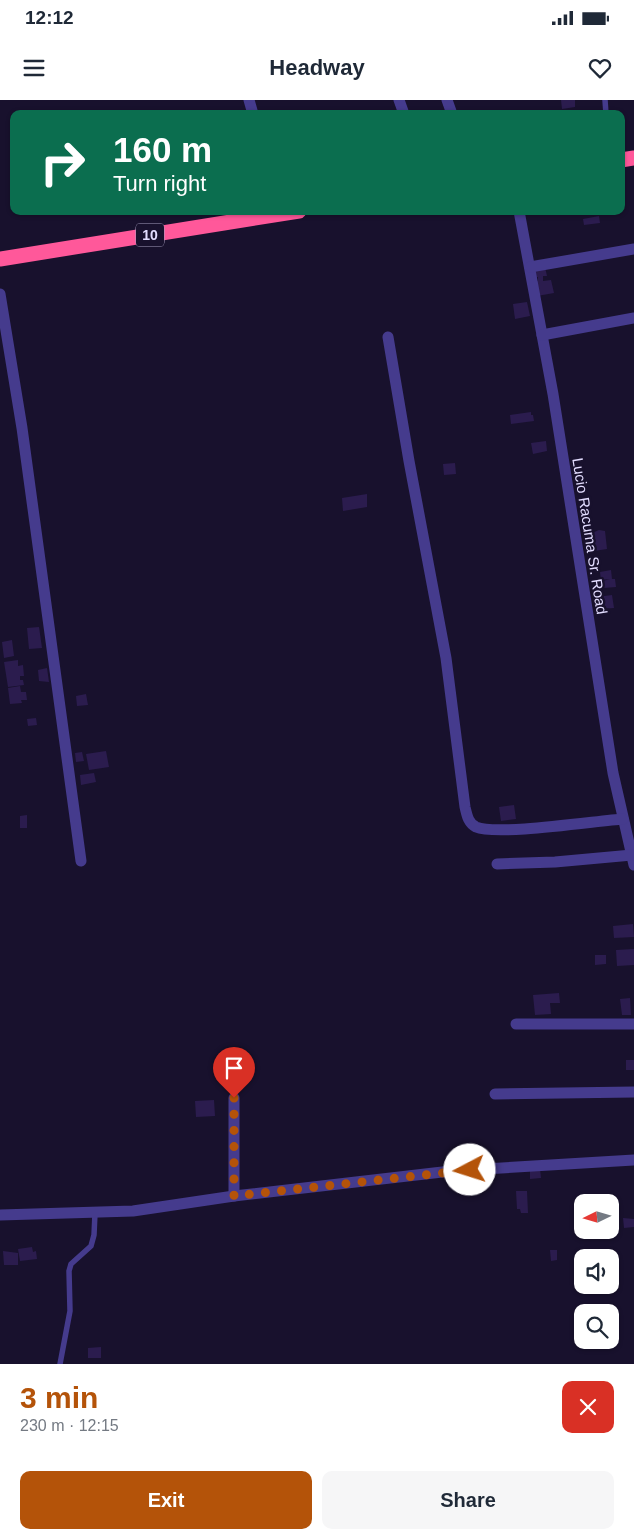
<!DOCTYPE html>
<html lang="en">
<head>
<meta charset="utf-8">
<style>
  body { margin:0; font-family:Arial,sans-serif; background:#f6f6f7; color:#1f2937; height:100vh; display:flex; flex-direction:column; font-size:19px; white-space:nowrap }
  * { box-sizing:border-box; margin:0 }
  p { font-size:16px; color:#747a83 }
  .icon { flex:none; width:28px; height:28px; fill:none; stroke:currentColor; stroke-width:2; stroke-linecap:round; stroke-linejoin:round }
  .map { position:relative; height:1264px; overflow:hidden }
  .drawer { display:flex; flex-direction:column; background:#fff; flex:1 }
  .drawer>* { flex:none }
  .hud { position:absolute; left:10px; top:10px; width:615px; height:105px; border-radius:10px; box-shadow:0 1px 4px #0004; background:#0b6e4f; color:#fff; overflow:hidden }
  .needle { width:32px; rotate:265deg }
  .tools { position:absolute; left:574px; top:1094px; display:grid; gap:10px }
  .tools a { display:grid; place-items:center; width:45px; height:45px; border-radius:10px; background:#fff; box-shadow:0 1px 4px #0004; font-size:25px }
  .pin { position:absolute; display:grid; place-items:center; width:42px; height:42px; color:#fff; margin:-51px -21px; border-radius:50% 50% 50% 0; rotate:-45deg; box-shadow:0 0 5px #0007 }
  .pin .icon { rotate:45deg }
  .me { position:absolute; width:55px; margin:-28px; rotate:265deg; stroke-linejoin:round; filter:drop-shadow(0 0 4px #0008) }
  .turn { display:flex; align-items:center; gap:18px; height:105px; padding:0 20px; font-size:22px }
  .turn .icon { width:65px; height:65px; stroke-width:2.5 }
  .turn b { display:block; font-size:35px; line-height:42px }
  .round { display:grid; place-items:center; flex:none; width:52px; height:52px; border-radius:10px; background:#f6f6f7 }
  .summary { display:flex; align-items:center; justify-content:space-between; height:85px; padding:0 20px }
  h1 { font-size:30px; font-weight:600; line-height:38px; color:#b45309 }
  .button { display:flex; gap:10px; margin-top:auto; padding:10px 20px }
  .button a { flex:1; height:58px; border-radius:10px; background:#b45309; color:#fff; font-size:20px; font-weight:600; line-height:58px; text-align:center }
  .button a+a { background:#f6f6f7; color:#1f2937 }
  .status { display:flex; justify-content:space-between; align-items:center; height:35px; padding:0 25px; background:#fff; direction:ltr }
  .status svg { height:14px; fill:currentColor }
  header { display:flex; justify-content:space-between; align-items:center; height:65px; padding:0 20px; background:#fff; font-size:22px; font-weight:600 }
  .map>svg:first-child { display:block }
  .building { fill:#2b1c4e }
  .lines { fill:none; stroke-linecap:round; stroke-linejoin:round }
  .lane { stroke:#453b8d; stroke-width:5.5 }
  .street { stroke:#453b8d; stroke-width:11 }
  .highway { stroke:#ff589a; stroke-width:15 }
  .route { stroke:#b45309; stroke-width:9; stroke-dasharray:0 16.2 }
  .labels { text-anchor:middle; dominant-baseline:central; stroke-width:5; stroke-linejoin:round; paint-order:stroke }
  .shield { fill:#18112d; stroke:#a6a0c0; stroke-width:1 }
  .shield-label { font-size:14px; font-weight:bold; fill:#e3ddff }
  .street-label { font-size:15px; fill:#e3ddff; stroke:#18112d }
</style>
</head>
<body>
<div class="status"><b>12:12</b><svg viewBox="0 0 49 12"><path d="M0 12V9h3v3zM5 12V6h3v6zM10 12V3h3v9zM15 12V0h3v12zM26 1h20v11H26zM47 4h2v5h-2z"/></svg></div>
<header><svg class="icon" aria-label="menu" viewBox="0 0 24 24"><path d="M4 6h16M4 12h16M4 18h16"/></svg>Headway<svg class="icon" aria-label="heart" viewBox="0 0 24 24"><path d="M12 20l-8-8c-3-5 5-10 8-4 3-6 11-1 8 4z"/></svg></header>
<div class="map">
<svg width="634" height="1264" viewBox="0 0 634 1264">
  <rect width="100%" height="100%" fill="#18112d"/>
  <g class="building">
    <path d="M 561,0 L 575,0 L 575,7 L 562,9 Z"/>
    <path d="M 599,116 L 600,123 L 584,125 L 583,119 Z"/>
    <path d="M 545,167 L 547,176 L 543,176 L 543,181 L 551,180 L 554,193 L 537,196 L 535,182 L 538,181 L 538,177 L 534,177 L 533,169 Z"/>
    <path d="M 527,202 L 530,216 L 515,219 L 513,204 Z"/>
    <path d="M 531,312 L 531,315 L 533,315 L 534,321 L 511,324 L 510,315 Z"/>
    <path d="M 546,341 L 547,351 L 533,354 L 531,343 Z"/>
    <path d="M 455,363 L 456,374 L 444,375 L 443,364 Z"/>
    <path d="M 367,394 L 367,407 L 343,411 L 342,398 Z"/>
    <path d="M 599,430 L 605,431 L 607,449 L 594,451 L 592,433 Z"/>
    <path d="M 611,470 L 612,479 L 615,479 L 616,487 L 604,488 L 603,481 L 610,479 L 601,480 L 600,472 Z"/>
    <path d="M 612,495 L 614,508 L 599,509 L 597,497 Z"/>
    <path d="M 39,527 L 42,548 L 29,549 L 27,528 Z"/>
    <path d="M 12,540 L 14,556 L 4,558 L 2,542 Z"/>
    <path d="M 18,560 L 18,566 L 23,565 L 24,576 L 20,576 L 20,580 L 23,580 L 24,585 L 8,587 L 4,562 Z"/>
    <path d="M 47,568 L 49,582 L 39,581 L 38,570 Z"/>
    <path d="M 20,586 L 21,592 L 26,592 L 27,600 L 21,600 L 22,603 L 10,604 L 8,588 Z"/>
    <path d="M 86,594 L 88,605 L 77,606 L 76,596 Z"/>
    <path d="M 36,618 L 37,625 L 28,626 L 27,619 Z"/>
    <path d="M 106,651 L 109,667 L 89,670 L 86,654 Z"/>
    <path d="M 82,652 L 84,661 L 76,662 L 75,653 Z"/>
    <path d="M 94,673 L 96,682 L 81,685 L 80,675 Z"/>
    <path d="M 514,705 L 516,719 L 501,721 L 499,707 Z"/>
    <path d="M 27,715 L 27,728 L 20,728 L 20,716 Z"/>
    <path d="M 633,824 L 634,837 L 614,838 L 613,826 Z"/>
    <path d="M 634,849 L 634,865 L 617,866 L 616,850 Z"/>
    <path d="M 595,855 L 606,855 L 606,864 L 595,865 Z"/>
    <path d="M 559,893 L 560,903 L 550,903 L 551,914 L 535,915 L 533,895 Z"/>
    <path d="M 630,898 L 631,915 L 622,915 L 620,899 Z"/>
    <rect x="626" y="960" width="8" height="10"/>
    <path d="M 214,1000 L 215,1016 L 196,1017 L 195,1001 Z"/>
    <path d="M 530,1069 L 540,1069 L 541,1078 L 530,1079 Z"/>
    <path d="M 516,1091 L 527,1091 L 528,1113 L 521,1113 L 520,1109 L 517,1109 Z"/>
    <path d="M 623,1118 L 634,1119 L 634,1127 L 624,1128 Z"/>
    <path d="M 610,1120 L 613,1120 L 613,1123 L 616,1123 L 616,1135 L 605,1136 L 605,1130 L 610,1130 Z"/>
    <path d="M 32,1147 L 33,1152 L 36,1151 L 37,1159 L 20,1161 L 18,1149 Z"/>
    <path d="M 550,1150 L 557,1150 L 557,1160 L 551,1161 Z"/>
    <path d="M 3,1151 L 18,1153 L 18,1165 L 4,1165 Z"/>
    <path d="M 101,1247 L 101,1258 L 88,1258 L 88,1248 Z"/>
  </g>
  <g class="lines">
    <g class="lane">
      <path d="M 605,0 L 606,14"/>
      <path d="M 60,1264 L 70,1211 L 69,1171 L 71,1164 L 91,1146 L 94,1135 L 95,1113"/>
    </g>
    <g class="street">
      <path d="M 249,0 L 253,14"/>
      <path d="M 399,0 L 404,14"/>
      <path d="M 447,0 L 452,14"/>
      <path d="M 519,111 L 553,294 L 613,673 L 634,765"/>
      <path d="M 530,167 L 634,149"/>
      <path d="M 0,194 L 22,328 L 81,761"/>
      <path d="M 542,235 L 634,218"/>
      <path d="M 388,237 L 409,361 L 446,558 L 465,707 C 467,715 468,723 476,727 C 497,736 595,721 623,719"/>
      <path d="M 497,764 L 555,762 L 632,755"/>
      <path d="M 516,924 L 634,924"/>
      <path d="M 495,994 L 634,992"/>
      <path d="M 234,1096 L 234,998"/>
      <path d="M 0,1115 L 133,1111 L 234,1096 L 451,1071 L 634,1060"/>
    </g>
    <g class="highway">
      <path d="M 621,60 L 634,58"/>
      <path d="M 0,159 L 299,111"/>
    </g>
  </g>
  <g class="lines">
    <path class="route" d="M 234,998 L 234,1096 L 470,1070"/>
  </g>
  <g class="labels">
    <rect class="shield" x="136" y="123.5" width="28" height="23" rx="4"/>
    <g class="shield-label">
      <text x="150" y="135">10</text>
    </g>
    <g class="street-label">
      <text transform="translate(590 436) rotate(81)">Lucio Racuma Sr. Road</text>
    </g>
  </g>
</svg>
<div class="tools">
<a><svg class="needle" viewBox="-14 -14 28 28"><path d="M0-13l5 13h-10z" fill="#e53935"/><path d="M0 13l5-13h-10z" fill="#747a83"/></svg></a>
<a><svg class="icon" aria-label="sound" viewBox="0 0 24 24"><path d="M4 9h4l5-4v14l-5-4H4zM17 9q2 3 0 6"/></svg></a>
<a><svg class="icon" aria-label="search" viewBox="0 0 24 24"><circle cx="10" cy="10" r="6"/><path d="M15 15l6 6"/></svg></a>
</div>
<div class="pin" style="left:234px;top:998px;background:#d93025"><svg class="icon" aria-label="arrive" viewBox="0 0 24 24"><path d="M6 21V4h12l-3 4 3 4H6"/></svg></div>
<svg class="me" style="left:470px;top:1070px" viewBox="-20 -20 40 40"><circle r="19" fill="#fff"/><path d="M0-13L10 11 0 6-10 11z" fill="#b45309"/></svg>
<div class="hud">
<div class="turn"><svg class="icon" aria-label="right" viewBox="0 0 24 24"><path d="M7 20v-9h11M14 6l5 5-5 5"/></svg><div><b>160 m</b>Turn right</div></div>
</div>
</div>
<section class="drawer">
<div class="summary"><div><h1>3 min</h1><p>230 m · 12:15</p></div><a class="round" style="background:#d93025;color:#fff"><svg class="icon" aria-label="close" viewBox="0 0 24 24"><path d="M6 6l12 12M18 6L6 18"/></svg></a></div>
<div class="button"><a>Exit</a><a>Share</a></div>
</section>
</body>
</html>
